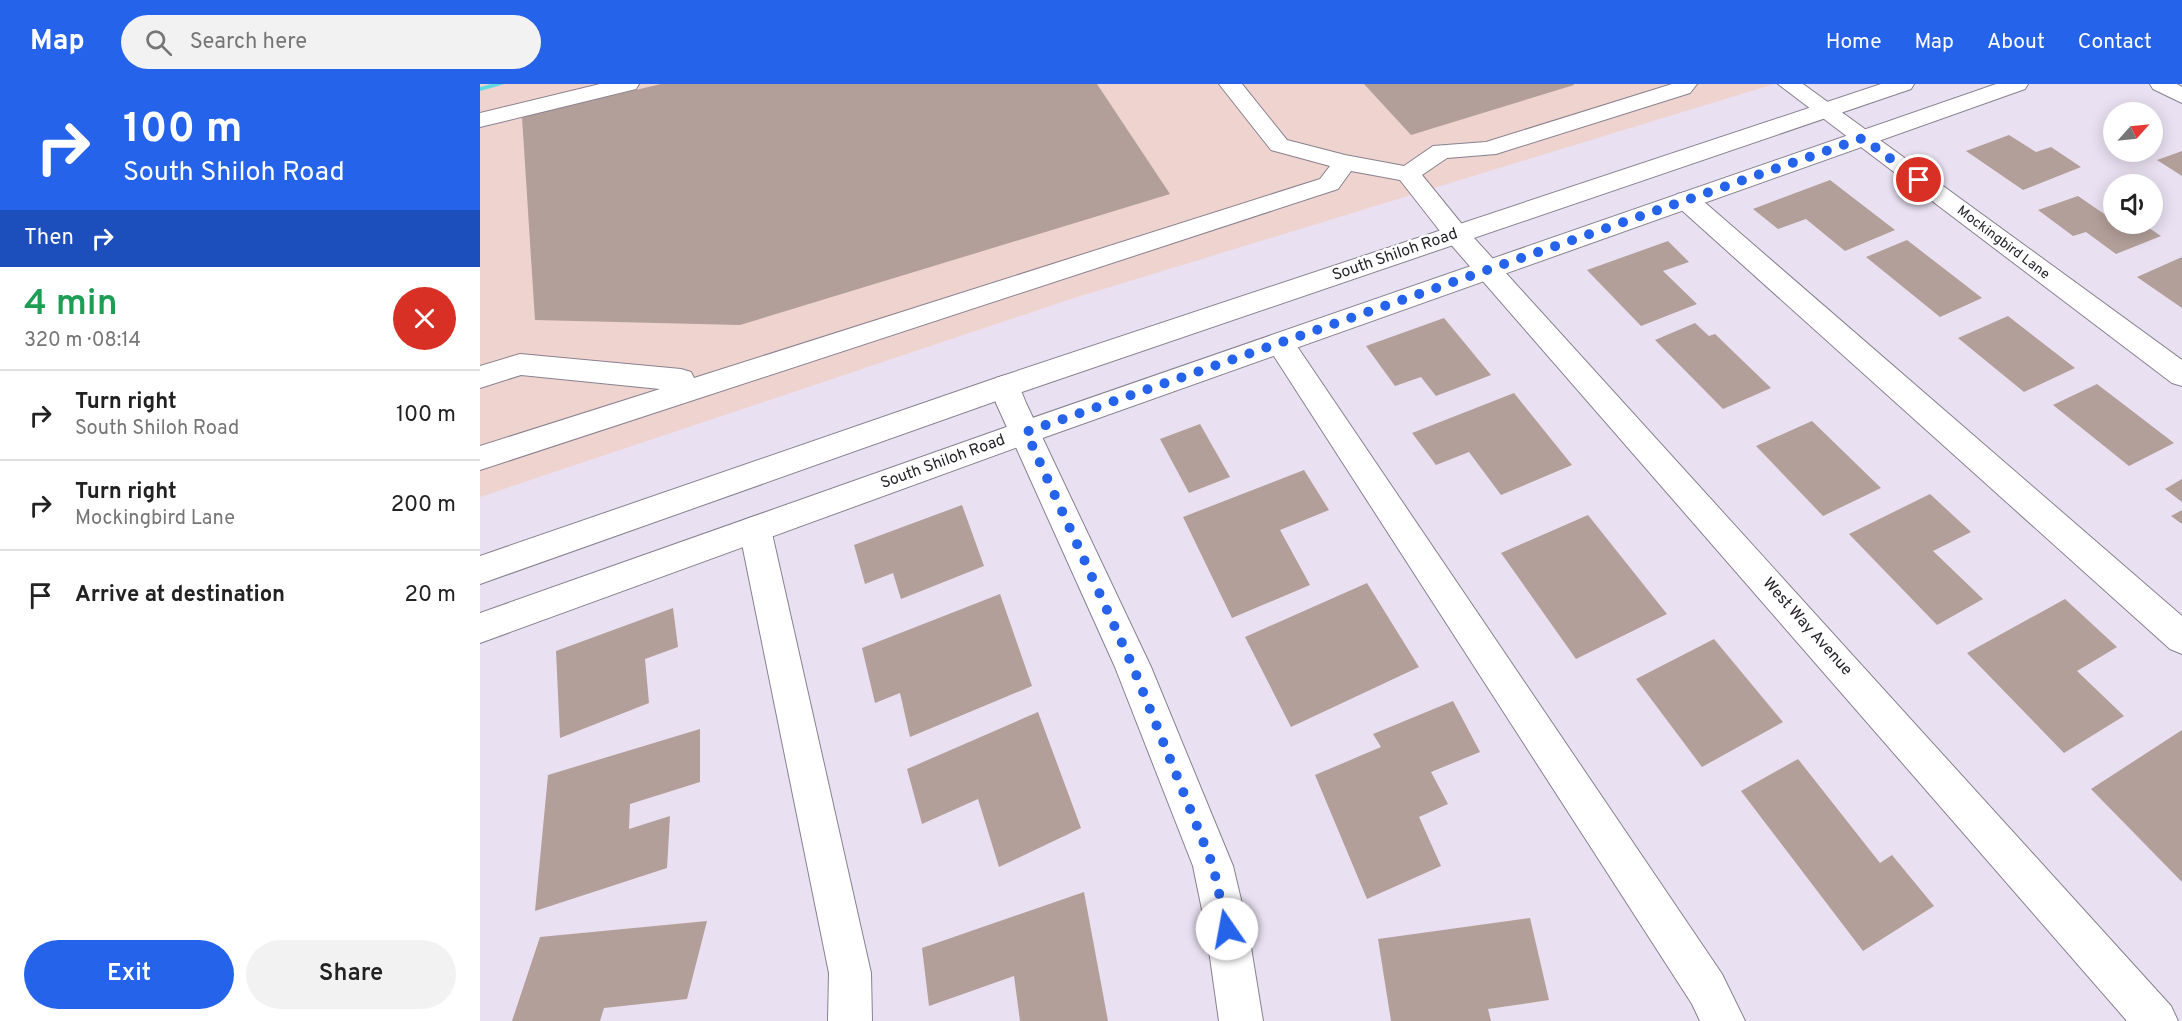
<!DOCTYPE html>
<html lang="en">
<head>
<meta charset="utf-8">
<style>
  body { margin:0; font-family:Overpass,sans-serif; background:#f2f2f2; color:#222; height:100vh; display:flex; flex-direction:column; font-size:22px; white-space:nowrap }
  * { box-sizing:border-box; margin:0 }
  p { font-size:20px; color:#767676 }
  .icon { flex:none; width:33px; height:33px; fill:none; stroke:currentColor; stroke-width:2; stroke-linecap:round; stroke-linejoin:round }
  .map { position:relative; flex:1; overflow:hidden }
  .details { display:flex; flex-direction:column; background:#fff; width:480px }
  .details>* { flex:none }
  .hud { background:#2563eb; color:#fff; overflow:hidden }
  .needle { width:39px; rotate:63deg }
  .tools { position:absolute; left:1623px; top:18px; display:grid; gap:12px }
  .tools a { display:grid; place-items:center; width:60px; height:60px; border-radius:50%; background:#fff; box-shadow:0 3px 15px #0003; font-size:30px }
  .pin { position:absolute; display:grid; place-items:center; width:51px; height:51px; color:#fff; margin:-26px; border:3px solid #fff; border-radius:50%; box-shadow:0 2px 6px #0007 }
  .me { position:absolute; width:66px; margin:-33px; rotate:348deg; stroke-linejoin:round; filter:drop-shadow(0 0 4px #0008) }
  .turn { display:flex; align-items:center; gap:21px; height:126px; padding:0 24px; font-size:27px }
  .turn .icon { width:78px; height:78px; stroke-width:2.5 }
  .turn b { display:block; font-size:42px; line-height:51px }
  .then { display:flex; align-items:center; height:57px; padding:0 24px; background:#0003; gap:12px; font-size:22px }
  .round { display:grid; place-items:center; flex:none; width:63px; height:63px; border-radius:32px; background:#f2f2f2 }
  .headline { display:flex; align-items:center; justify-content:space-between; height:102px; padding:0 24px }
  h1 { font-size:36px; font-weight:600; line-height:45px; color:#1e9e55 }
  .action { display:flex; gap:12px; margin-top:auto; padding:12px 24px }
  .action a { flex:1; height:69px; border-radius:36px; background:#2563eb; color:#fff; font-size:24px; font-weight:600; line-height:69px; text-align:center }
  .action a+a { background:#f2f2f2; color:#222 }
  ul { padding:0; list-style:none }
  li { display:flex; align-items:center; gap:18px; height:90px; padding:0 24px; border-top:2px solid #e0e0e0 }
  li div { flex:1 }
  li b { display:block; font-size:22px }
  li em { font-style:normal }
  header { display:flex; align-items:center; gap:36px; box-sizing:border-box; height:84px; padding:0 30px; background:#2563eb; color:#fff }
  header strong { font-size:28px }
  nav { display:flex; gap:33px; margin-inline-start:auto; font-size:21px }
  .search { width:420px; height:54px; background:#f2f2f2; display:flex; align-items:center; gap:15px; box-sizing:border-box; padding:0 21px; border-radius:33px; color:#767676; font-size:22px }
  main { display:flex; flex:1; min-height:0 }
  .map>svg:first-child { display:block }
  .industrial { fill:#eed3cf }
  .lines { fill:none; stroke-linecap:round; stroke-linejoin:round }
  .stream { fill:#63d9e2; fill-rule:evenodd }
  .building { fill:#b39f99 }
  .minor-casing { stroke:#89808f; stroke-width:2 }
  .major-casing { stroke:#89808f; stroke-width:2 }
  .minor { fill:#fff; fill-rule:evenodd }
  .major { fill:#fff; fill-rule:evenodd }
  .route { stroke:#2563eb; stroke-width:10; stroke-dasharray:0 18 }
  .labels { text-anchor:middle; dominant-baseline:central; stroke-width:5; stroke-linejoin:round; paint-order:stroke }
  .far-street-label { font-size:14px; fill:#252228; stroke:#fff }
  .street-label { font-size:16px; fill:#252228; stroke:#fff }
</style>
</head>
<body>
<header>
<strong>Map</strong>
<div class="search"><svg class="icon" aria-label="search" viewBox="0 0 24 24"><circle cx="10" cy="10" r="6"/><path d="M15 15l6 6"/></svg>Search here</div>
<nav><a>Home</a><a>Map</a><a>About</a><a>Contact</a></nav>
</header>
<main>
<section class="details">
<div class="hud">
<div class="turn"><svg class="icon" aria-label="right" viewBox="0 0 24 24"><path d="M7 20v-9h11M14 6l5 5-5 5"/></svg><div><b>100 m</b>South Shiloh Road</div></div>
<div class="then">Then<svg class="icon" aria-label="right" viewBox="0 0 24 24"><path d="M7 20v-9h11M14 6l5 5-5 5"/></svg></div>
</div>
<div class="headline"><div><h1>4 min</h1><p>320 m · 08:14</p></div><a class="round" style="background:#d93025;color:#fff"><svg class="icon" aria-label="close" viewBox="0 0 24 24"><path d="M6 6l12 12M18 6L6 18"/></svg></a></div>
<ul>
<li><svg class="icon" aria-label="right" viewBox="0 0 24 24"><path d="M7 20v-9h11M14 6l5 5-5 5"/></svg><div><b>Turn right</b><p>South Shiloh Road</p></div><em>100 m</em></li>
<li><svg class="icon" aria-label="right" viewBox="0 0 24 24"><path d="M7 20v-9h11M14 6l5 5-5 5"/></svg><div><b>Turn right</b><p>Mockingbird Lane</p></div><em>200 m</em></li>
<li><svg class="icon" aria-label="arrive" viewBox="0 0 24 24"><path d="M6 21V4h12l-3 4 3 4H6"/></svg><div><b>Arrive at destination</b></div><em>20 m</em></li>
</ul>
<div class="action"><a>Exit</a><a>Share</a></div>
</section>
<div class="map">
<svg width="1702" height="937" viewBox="0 0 1702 937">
  <rect width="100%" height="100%" fill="#e9e0f1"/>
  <path class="industrial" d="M 0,0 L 1294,0 L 591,215 L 0,413 Z"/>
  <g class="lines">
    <path class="stream" d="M 11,0 L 25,0 L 0,7 L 0,3 Z"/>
  </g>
  <g class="building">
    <path d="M 181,0 L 617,0 L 690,110 L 260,241 L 55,236 L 42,33 Z"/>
    <path d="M 884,0 L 1094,0 L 1094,1 L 931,51 Z"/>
    <path d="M 1529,51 L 1556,68 L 1571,63 L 1601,83 L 1543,106 L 1486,67 Z"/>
    <path d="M 1702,67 L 1702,92 L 1677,76 Z"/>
    <path d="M 1350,96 L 1415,146 L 1365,167 L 1326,135 L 1298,145 L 1273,125 Z"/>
    <path d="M 1598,112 L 1630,134 L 1634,133 L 1634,140 L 1663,140 L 1681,152 L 1636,170 L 1606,148 L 1593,152 L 1558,126 Z"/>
    <path d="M 1427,156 L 1502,214 L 1460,233 L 1386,173 Z"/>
    <path d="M 1188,157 L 1209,178 L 1183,187 L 1217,220 L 1161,242 L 1107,186 Z"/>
    <path d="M 1702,173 L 1702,224 L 1657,193 Z"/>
    <path d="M 1528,232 L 1595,284 L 1544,308 L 1478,254 Z"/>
    <path d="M 964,234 L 1011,291 L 956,312 L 941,293 L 915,302 L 886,262 Z"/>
    <path d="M 1215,239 L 1229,252 L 1235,250 L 1291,304 L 1243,325 L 1175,256 Z"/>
    <path d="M 1617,300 L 1694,359 L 1649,382 L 1573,321 Z"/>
    <path d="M 1034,309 L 1092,381 L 1021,411 L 989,368 L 956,381 L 932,349 Z"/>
    <path d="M 1332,337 L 1401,404 L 1343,432 L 1276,362 Z"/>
    <path d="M 720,340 L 750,393 L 709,409 L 680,355 Z"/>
    <path d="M 824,386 L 849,426 L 800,446 L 830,501 L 752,534 L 703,433 Z"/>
    <path d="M 1702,395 L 1702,418 L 1685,405 Z"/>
    <path d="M 1450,410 L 1491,448 L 1453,467 L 1503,515 L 1457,541 L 1369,450 Z"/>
    <path d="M 482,421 L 504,482 L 421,515 L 413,489 L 385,500 L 374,461 Z"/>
    <path d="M 1702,426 L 1702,440 L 1691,432 Z"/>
    <path d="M 1108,431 L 1187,530 L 1096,575 L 1021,469 Z"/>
    <path d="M 887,499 L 939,583 L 811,643 L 765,553 Z"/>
    <path d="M 520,510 L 552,602 L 430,653 L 420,609 L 395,619 L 382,564 Z"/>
    <path d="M 1585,515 L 1637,563 L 1597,587 L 1644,632 L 1584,669 L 1487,569 Z"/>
    <path d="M 193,524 L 198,563 L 165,575 L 169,619 L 80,654 L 76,567 Z"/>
    <path d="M 1234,555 L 1303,638 L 1222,683 L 1156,595 Z"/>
    <path d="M 973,617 L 1000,668 L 951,688 L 968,720 L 939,733 L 961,782 L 887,815 L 835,691 L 901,663 L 893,650 Z"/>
    <path d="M 558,628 L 601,744 L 519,783 L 498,715 L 442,740 L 427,685 Z"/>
    <path d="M 220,645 L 220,698 L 150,720 L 149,745 L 190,732 L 187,784 L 55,827 L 68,691 Z"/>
    <path d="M 1702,646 L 1702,798 L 1611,705 Z"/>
    <path d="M 1318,675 L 1400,779 L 1412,771 L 1454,822 L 1383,867 L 1261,707 Z"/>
    <path d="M 604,808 L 628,937 L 540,937 L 534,892 L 449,922 L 442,864 Z"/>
    <path d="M 1050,834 L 1069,916 L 1008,925 L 1011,937 L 911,937 L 898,855 Z"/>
    <path d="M 227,837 L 207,915 L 124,924 L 120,937 L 32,937 L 60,853 Z"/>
  </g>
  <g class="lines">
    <defs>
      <g id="minor">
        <path d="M 120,0 L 159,0 L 156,5 L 0,43 L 0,29 Z"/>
        <path d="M 739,0 L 762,0 L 807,56 L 865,71 L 924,82 L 953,62 L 1006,58 L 1192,0 L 1217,0 L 1210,9 L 1016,70 L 967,74 L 942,91 L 985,144 L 1691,922 L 1698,937 L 1647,937 L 967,156 L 920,96 L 871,87 L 858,105 L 0,386 L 0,362 L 180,305 L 41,291 L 0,304 L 0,282 L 40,270 L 201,285 L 211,288 L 214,294 L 840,95 L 850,82 L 791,66 Z"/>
        <path d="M 1298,0 L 1323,0 L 1702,276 L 1702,302 L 1692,299 Z"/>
        <path d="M 1670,0 L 1697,0 L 1702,3 L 1702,19 L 1673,5 Z"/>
        <path d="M 1206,108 L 1215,110 L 1702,532 L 1702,570 L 1690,565 L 1197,122 L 1194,116 L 1197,110 Z"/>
        <path d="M 800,249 L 810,252 L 1242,890 L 1265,937 L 1220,937 L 1212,920 L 790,266 L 786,259 L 790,252 Z"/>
        <path d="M 526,291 L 536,294 L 546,319 L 671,583 L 753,782 L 768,845 L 783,937 L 739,937 L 726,845 L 713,782 L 635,583 L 516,319 L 511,302 L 516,294 Z"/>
        <path d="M 275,432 L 286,436 L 291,445 L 391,889 L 392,937 L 348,937 L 349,889 L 259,445 L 264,436 Z"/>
      </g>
      <g id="major">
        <path d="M 1401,0 L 1434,0 L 1431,5 L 536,310 L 0,500 L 0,472 L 516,294 Z"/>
        <path d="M 1516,0 L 1548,0 L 1545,5 L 557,356 L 0,559 L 0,529 L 535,340 Z"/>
      </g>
    </defs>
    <use href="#minor" class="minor-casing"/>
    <use href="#major" class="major-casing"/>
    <use href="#minor" class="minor"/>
    <use href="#major" class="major"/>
  </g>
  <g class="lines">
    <path class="route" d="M 747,845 L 733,782 L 653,583 L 546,348 L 1383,54 L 1439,96"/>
  </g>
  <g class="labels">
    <g class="far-street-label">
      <text transform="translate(1523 159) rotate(37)">Mockingbird Lane</text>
    </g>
    <g class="street-label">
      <text transform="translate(915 171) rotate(-19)">South Shiloh Road</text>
      <text transform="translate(463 378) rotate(-20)">South Shiloh Road</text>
      <text transform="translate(1327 543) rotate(48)">West Way Avenue</text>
    </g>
  </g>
</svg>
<div class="tools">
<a><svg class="needle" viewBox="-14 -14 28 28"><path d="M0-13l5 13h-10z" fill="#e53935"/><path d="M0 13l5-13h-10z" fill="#767676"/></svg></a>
<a><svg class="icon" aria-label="sound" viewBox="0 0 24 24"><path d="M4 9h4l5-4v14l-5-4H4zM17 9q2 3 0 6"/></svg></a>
</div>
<div class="pin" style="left:1439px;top:96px;background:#d93025"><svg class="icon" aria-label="arrive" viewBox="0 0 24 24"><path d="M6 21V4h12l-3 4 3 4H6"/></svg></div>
<svg class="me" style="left:747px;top:845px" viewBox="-20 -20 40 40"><circle r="19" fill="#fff"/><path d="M0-13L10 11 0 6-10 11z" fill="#2563eb"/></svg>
</div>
</main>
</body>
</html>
